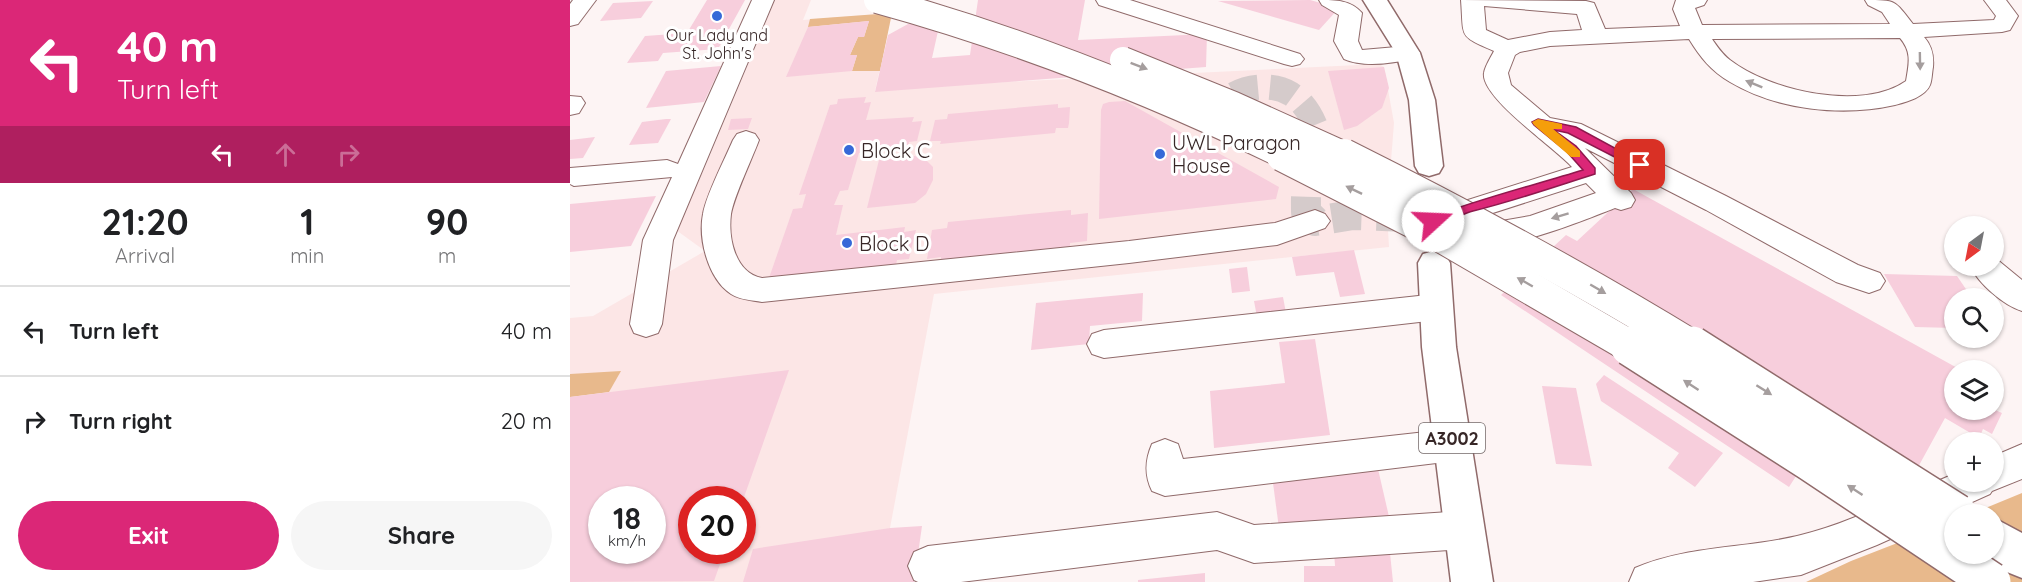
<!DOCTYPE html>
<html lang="en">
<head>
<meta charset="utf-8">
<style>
  body { margin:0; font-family:Quicksand,sans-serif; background:#f6f6f6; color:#202124; height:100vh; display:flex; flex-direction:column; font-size:22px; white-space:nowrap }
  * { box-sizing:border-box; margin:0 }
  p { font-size:20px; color:#757577 }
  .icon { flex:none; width:33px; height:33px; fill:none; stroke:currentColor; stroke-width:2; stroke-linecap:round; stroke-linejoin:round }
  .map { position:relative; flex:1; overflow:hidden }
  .details { display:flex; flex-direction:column; background:#fff; width:570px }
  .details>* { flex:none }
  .guide { background:#db2777; color:#fff; overflow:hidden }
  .needle { width:39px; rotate:212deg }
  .controls { position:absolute; left:1374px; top:216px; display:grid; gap:12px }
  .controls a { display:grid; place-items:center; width:60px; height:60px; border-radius:50%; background:#fff; box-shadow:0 2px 4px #0004; font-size:30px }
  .speed { position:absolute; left:18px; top:486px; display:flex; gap:12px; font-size:30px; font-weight:700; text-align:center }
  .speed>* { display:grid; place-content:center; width:78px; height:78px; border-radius:50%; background:#fff; box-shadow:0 2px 4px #0004; line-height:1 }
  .speed small { font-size:15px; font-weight:400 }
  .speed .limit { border:9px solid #d22; background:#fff; color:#111 }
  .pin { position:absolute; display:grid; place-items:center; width:51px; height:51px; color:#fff; margin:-26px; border-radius:12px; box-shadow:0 3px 9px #0006 }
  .me { position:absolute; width:66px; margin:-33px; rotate:70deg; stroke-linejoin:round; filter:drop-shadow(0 0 4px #0008) }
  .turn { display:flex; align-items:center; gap:21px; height:126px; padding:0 18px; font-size:27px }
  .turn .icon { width:78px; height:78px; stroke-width:2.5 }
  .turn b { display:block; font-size:42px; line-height:51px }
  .lanes { display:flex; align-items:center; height:57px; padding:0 18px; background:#0003; justify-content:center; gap:30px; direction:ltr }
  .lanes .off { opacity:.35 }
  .eta { display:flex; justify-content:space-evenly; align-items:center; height:102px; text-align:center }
  .eta b { font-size:36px; font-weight:700; line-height:42px }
  .action { display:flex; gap:12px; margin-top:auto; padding:12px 18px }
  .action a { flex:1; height:69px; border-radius:36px; background:#db2777; color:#fff; font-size:24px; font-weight:700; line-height:69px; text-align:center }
  .action a+a { background:#f6f6f6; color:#202124 }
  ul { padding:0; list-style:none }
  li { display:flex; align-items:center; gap:18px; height:90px; padding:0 18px; border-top:2px solid #e0e0e0 }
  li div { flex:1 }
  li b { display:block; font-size:22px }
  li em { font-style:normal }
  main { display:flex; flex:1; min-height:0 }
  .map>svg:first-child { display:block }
  .built { fill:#fce6e6; fill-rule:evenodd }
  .green { fill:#e8b98c }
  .building { fill:#f7cedc; fill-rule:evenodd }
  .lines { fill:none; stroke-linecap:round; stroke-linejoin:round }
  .minor-tunnel-far1 { stroke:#d5cbcb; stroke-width:25; stroke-dasharray:25 12; stroke-linecap:butt }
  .minor-tunnel { stroke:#d5cbcb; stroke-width:30; stroke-dasharray:30 15; stroke-linecap:butt }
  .minor-casing { stroke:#906a6a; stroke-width:2 }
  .major-casing { stroke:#906a6a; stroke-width:3 }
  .highway-casing { stroke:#906a6a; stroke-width:3 }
  .minor { fill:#fff; fill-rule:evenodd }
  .major { fill:#fff; fill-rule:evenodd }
  .highway { fill:#fff; fill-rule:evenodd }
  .highway-bridge-far2-casing { stroke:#906a6a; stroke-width:28; stroke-linecap:butt }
  .highway-bridge-far1-casing { stroke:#906a6a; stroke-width:34; stroke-linecap:butt }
  .highway-bridge-casing { stroke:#906a6a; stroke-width:42; stroke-linecap:butt }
  .highway-bridge-far2 { stroke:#fff; stroke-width:26 }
  .highway-bridge-far1 { stroke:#fff; stroke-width:32 }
  .highway-bridge { stroke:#fff; stroke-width:39 }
  .oneway { fill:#a59e9e }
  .route { fill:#db2777; stroke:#8e194d; stroke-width:1.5 }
  .slow { fill:#f59e0b }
  .poi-dot { fill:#3669d8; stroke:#fff; stroke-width:2 }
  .labels { text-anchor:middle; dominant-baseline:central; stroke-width:6; stroke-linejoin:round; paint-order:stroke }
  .far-poi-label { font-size:16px; fill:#372727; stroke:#fff }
  .shield { fill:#fff; stroke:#736868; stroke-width:1.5 }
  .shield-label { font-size:18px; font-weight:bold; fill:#372727 }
  .poi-label { font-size:20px; fill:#372727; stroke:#fff; text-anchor:start }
</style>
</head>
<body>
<main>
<section class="details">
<div class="guide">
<div class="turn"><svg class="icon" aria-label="left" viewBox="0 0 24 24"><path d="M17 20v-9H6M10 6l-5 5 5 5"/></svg><div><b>40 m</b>Turn left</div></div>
<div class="lanes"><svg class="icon" aria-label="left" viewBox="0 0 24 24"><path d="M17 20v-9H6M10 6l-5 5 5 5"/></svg><svg class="icon off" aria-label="ahead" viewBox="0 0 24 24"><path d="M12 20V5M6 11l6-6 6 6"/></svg><svg class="icon off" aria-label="right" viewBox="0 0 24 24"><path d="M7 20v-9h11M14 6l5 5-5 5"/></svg></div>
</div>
<div class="eta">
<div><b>21:20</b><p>Arrival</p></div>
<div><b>1</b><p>min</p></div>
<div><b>90</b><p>m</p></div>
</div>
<ul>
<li><svg class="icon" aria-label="left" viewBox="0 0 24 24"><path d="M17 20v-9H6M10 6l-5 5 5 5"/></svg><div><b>Turn left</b></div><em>40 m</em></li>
<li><svg class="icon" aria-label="right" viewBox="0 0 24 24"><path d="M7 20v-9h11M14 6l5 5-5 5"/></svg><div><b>Turn right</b></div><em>20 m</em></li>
</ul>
<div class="action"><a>Exit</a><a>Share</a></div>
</section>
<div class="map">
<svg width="1452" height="582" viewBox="0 0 1452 582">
  <rect width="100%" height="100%" fill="#fdf4f4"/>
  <path class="built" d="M 205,0 L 241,0 L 233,20 L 322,13 L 305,91 L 396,84 L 809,64 L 814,67 L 824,123 L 817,212 L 819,247 L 364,294 L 320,528 L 173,582 L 0,582 L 0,318 L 23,316 L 135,251 L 106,230 L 135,167 ZM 32,500 L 82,500 L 82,550 L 32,550 ZM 122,500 L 172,500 L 172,550 L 122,550 Z"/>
  <g class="green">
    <path d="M 322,13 L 310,71 L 282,71 L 287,55 L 280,55 L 288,37 L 294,37 L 299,21 L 238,27 L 240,19 Z"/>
    <path d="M 51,371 L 39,392 L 0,397 L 0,374 Z"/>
    <path d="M 1452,493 L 1452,582 L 1236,582 L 1281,561 L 1384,521 L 1384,554 L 1424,554 L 1424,514 L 1401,514 Z"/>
  </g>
  <g class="building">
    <path d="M 137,0 L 175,0 L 148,49 L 93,53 L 88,61 L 57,63 L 75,36 L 117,33 Z"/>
    <path d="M 408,0 L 515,0 L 508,40 L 637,34 L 636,67 L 305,92 L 318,35 L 338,24 L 350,23 L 368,31 L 362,58 L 400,55 Z"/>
    <path d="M 740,0 L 769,8 L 749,30 L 648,1 Z"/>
    <path d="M 83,1 L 71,18 L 30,21 L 43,3 Z"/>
    <path d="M 299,21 L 294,37 L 288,37 L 280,55 L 287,55 L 282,71 L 216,77 L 238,27 Z"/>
    <path d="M 151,66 L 134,102 L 76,108 L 96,71 Z"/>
    <path d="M 814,67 L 819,88 L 812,108 L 787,126 L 774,130 L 758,71 Z"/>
    <path d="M 296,97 L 294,103 L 301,102 L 296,120 L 344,117 L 342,122 L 352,121 L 347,141 L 339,142 L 338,148 L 289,153 L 278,190 L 270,191 L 264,205 L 273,205 L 266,235 L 335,227 L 334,232 L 346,230 L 339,259 L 327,260 L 326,265 L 199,278 L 223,209 L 232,208 L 236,194 L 229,195 L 260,105 L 267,104 L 268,99 Z"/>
    <path d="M 555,101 L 709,187 L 706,199 L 529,219 L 531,110 L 533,104 L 539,102 Z"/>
    <path d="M 488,104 L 488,108 L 500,107 L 499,123 L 498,128 L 486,128 L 485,133 L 370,144 L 371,141 L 360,141 L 365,120 L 377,119 L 378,114 Z"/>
    <path d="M 182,118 L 178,129 L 158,130 L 161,119 Z"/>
    <path d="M 96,119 L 101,119 L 88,143 L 59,145 L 72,122 Z"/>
    <path d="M 25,137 L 13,158 L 0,159 L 0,140 Z"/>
    <path d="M 345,156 L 355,159 L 363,167 L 363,180 L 356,194 L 345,203 L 297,208 L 309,160 Z"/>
    <path d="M 1063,189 L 1391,370 L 1384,370 L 1384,410 L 1425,410 L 1432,413 L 1422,434 L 1413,429 L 1409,438 L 1375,418 L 1347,469 L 1264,417 L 1219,487 L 931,295 L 996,235 L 1007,241 Z"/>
    <path d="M 86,196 L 61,246 L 0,252 L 0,204 Z"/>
    <path d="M 501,210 L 501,215 L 518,213 L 517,241 L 500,243 L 500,249 L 371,264 L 371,257 L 357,259 L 362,230 L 377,228 L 378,222 Z"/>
    <path d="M 784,250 L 795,294 L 770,297 L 764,272 L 726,276 L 722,257 Z"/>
    <path d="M 677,267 L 680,291 L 662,293 L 659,269 Z"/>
    <path d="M 1314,274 L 1387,276 L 1402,298 L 1384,298 L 1384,328 L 1345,327 Z"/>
    <path d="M 573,293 L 572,321 L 520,326 L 519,344 L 461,350 L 466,303 Z"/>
    <path d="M 713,297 L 716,313 L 687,317 L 684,301 Z"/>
    <path d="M 745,339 L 760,435 L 644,448 L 640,391 L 715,383 L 709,342 Z"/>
    <path d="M 219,370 L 173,500 L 122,500 L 122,550 L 155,550 L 144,581 L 0,582 L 0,397 ZM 32,500 L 82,500 L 82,550 L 32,550 Z"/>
    <path d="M 1034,375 L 1153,453 L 1125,487 L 1098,468 L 1109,453 L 1031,401 L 1026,384 Z"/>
    <path d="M 972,386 L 1006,388 L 1022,466 L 986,464 Z"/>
    <path d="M 808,469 L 820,521 L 710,536 L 703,483 Z"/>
    <path d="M 352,526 L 344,582 L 173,582 L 183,549 L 320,528 Z"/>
    <path d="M 764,552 L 820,553 L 823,582 L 734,582 L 734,566 L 765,566 Z"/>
    <path d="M 635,573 L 635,582 L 568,582 L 568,580 Z"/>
  </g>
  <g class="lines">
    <path class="minor-tunnel-far1" d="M 648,120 L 643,115 C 656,89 696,79 721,94 C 740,106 752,135 751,156"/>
    <path class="minor-tunnel" d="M 751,155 C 749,164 744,169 740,177 C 735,187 736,201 736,212 L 745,221 L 783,215 L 839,217"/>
    <defs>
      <g id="minor">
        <path d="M 3,0 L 26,0 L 8,24 L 0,26 L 0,4 Z"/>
        <path d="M 182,0 L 204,0 L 103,240 L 92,324 L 88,333 L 76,337 L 64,333 L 60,324 L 73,240 L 102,177 L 4,186 L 0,184 L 0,168 L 97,160 L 108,164 Z"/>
        <path d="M 526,0 L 560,0 L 730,54 L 734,59 L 730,64 L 722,66 L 714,64 L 529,5 Z"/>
        <path d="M 749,0 C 766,0 781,0 792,13 L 788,41 L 792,50 L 838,46 L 846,48 L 850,53 L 846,58 C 825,63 794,68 774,59 L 764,41 L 769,15 L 752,5 Z"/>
        <path d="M 891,0 L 1016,1 L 1024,3 L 1035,29 L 1110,26 L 1103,9 L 1106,0 L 1137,0 L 1134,5 L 1125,8 L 1132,25 L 1320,24 L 1312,12 L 1298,5 L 1295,0 C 1327,0 1324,0 1343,24 L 1424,20 L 1426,16 L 1414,0 L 1436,0 L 1448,16 L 1440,30 L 1432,32 L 1354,37 C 1362,46 1364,55 1363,67 C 1362,72 1362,80 1360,85 C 1355,97 1336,102 1325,105 C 1272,117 1207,110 1160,82 C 1141,71 1130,57 1119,39 L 980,46 L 950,52 L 945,55 L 938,73 L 941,85 L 980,118 L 1011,124 L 1156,196 L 1288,265 L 1310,273 L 1315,281 L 1310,289 L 1299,293 L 1266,282 L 1136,210 L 1015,148 L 1061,193 L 1065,200 L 1061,207 L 1051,210 L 1045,208 C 1009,222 933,254 897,243 L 892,235 L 897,227 L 960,216 L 1026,193 L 1016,183 L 867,231 L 857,227 L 852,220 L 857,213 L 1002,167 C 985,148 910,97 914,73 C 915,66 921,57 924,51 C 888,35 894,39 891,0 ZM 914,6 L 1007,14 L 1012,30 L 980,32 L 938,40 L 916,30 ZM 1330,38 C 1342,52 1339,63 1336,81 C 1292,112 1200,91 1160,60 C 1152,54 1147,46 1142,39 Z"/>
        <path d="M 0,96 L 11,97 L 15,103 L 9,113 L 0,115 Z"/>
        <path d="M 176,131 L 185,134 L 189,140 C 182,159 164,196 161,214 C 158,238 165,273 192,278 L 559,241 L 705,223 L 745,210 L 755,214 L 760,221 L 755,228 L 707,245 L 559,263 L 192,302 C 182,300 170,300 161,294 C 138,279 128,239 133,214 C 136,195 155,159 163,140 L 167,134 Z"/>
        <path d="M 1424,257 L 1452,280 L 1452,311 C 1433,305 1409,284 1400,266 L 1424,266 Z"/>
        <path d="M 867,294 L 878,298 L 883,307 L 878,316 L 867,320 L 534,358 L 522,354 L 517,344 L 522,334 L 534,330 Z"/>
        <path d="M 883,429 L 896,433 L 901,445 L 896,457 L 883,461 L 595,496 L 582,491 C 574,475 575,460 582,444 L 595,439 L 608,444 L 613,459 Z"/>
        <path d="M 1452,444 L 1452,479 L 1422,491 L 1420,494 L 1307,545 L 1231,575 L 1183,582 L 1059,582 L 1065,568 C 1118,545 1176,549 1231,535 C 1281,523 1336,494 1384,474 L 1384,482 L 1424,482 L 1424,456 Z"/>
        <path d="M 894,511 L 908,517 L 914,530 L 908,543 L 894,549 L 684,563 L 647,550 L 391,582 L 348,582 L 344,580 L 338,566 L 344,552 L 358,546 L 647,512 L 684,525 Z"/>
      </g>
      <g id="major">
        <path d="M 793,0 L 817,0 L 850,53 L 865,100 L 873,166 L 869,173 L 859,176 L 849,173 L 845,166 L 839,100 L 826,53 Z"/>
        <path d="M 864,251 L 875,254 L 880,263 L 886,347 L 923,582 L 881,582 L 852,347 L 848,263 L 853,254 Z"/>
      </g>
      <path id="highway" d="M 1424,518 L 1452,533 L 1452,578 L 1437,572 L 1411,554 L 1424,554 Z"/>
    </defs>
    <use href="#minor" class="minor-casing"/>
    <use href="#major" class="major-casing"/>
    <use href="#highway" class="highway-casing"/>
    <use href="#minor" class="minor"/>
    <use href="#major" class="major"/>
    <use href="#highway" class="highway"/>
    <defs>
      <g id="highway-bridge-far2">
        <path d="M 307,0 C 448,39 583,92 715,156"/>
        <path d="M 553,60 L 664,105 L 777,156"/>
      </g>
      <g id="highway-bridge-far1">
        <path d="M 712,155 L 869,235 L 1063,348"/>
        <path d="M 774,155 C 894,215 1011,278 1125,348"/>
      </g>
      <g id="highway-bridge">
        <path d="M 1060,346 L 1240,461 L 1421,582"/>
        <path d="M 1122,346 L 1387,514"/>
      </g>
    </defs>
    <use href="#highway-bridge-far2" class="highway-bridge-far2-casing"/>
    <use href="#highway-bridge-far1" class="highway-bridge-far1-casing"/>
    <use href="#highway-bridge" class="highway-bridge-casing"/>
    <use href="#highway-bridge-far2" class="highway-bridge-far2"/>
    <use href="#highway-bridge-far1" class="highway-bridge-far1"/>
    <use href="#highway-bridge" class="highway-bridge"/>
  </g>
  <defs><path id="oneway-solid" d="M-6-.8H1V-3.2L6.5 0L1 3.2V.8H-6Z" transform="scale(1.5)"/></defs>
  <g class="oneway">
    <use href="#oneway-solid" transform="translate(1350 61) rotate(89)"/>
    <use href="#oneway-solid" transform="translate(569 66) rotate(21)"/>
    <use href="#oneway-solid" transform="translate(1184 84) rotate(-158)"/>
    <use href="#oneway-solid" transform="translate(784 190) rotate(-154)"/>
    <use href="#oneway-solid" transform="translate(990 216) rotate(163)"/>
    <use href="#oneway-solid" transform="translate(955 282) rotate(-150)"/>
    <use href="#oneway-solid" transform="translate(1028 289) rotate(30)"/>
    <use href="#oneway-solid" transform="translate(1121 385) rotate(-147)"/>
    <use href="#oneway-solid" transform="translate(1194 390) rotate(32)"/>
    <use href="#oneway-solid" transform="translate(1285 490) rotate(-147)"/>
  </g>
  <path class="route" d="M 968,119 L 1006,127 L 1076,165 L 1070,169 L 1066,168 L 998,133 L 984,130 L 1006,146 L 1025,168 L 1025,174 C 984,187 944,201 903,211 C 890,214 872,228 859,224 L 857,221 L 859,218 C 909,199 961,186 1013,170 L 997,152 L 964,125 L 962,122 Z"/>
  <path class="slow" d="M 968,119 L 992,124 L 992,129 L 983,129 L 1010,151 L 1010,157 L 1001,157 L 964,125 L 962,122 Z"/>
  <g class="poi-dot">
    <circle cx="147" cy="16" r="6"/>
    <circle cx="279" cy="150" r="6"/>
    <circle cx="590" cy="154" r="6"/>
    <circle cx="277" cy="243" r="6"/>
  </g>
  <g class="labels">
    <g class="far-poi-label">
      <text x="147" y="35">Our Lady and<tspan x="147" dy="18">St. John's</tspan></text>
    </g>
    <rect class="shield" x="849" y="423" width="66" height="30" rx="4.5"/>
    <g class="shield-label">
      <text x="882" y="438">A3002</text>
    </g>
    <g class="poi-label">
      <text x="602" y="142">UWL Paragon<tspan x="602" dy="23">House</tspan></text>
      <text x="291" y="150">Block C</text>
      <text x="289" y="243">Block D</text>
    </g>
  </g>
</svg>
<div class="controls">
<a><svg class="needle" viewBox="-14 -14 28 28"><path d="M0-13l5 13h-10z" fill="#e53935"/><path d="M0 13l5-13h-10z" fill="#757577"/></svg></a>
<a><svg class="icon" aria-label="search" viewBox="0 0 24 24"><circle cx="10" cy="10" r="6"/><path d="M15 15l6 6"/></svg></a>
<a><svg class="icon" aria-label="layers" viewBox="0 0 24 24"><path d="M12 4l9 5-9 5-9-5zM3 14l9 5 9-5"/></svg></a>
<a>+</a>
<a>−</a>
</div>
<div class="speed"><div>18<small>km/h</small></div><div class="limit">20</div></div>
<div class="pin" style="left:1070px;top:165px;background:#d93025"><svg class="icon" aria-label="arrive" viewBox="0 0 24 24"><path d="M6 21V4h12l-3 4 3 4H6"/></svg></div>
<svg class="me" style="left:863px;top:221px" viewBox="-20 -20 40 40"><circle r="19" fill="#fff"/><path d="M0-13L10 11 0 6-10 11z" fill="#db2777"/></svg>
</div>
</main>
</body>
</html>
